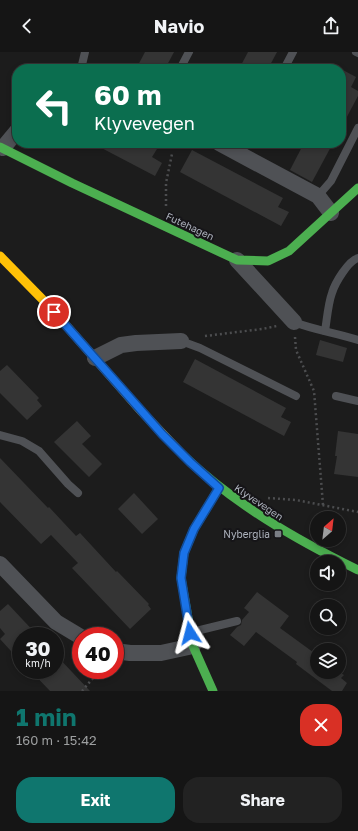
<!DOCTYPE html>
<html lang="en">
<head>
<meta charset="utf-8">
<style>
  body { margin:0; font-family:"Golos Text",sans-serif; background:#222; color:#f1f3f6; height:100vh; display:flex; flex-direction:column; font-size:15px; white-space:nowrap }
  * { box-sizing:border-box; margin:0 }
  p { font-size:13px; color:#9d9fa0 }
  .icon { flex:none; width:22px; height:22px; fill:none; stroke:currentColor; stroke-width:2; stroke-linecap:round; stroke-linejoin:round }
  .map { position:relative; height:639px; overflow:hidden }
  .details { display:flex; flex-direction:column; background:#151515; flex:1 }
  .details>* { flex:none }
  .guide { position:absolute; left:12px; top:12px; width:334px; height:84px; border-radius:16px; box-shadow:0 2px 6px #0003,0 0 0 1px #343434; background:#0b6e4f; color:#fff; overflow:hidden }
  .needle { width:26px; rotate:28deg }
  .tools { position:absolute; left:310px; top:459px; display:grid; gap:8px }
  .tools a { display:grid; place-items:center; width:36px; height:36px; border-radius:50%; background:#151515; box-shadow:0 2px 6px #0003,0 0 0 1px #343434; font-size:20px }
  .speed { position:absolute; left:12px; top:575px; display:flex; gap:8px; font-size:20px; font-weight:700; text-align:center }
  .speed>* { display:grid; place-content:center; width:52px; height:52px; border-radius:50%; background:#151515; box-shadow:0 2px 6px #0003,0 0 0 1px #343434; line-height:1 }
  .speed small { font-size:10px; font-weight:400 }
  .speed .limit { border:6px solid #d22; background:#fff; color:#111 }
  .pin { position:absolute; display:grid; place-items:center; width:34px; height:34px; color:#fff; margin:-17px; border:2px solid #fff; border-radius:50%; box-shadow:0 1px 4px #0007 }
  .me { position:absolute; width:44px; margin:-22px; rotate:351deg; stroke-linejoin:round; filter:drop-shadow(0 0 3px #0008) }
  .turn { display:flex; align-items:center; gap:14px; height:84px; padding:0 16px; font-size:18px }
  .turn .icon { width:52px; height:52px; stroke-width:2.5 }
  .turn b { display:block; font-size:28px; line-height:34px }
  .round { display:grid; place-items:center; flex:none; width:42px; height:42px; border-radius:16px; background:#222 }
  .summary { display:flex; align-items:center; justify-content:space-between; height:68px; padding:0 16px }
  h1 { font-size:24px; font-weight:700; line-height:30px; color:#0f766e }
  .action { display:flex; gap:8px; margin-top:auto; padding:8px 16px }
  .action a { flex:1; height:46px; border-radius:16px; background:#0f766e; color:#fff; font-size:16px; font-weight:700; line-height:46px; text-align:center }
  .action a+a { background:#222; color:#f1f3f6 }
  header { display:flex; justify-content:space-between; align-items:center; height:52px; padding:0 16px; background:#151515; font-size:18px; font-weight:700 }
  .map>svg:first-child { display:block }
  .building { fill:#343434 }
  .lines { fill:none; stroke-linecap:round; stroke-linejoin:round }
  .path { stroke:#4c4d4f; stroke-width:2.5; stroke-dasharray:2 3; stroke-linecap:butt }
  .lane { stroke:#4f5155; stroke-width:8 }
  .street { stroke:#4f5155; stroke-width:16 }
  .fast { stroke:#4caf50; stroke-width:9 }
  .slow { stroke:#ffc107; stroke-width:9 }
  .route-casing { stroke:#114b97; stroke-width:10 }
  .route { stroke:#1a73e8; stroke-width:7 }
  .poi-dot { fill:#7a7e85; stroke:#161518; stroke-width:1.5 }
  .labels { text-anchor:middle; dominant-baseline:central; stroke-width:4; stroke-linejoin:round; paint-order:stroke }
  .street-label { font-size:10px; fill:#adb2bd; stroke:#161518 }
  .poi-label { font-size:10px; fill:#adb2bd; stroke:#161518; text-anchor:end }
</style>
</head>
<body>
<header><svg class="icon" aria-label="back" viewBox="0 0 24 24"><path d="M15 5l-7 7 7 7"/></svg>Navio<svg class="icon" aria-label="share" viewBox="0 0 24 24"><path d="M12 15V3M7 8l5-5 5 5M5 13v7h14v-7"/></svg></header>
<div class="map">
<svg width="358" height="639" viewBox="0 0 358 639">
  <rect width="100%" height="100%" fill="#1c1c1c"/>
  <g class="building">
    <path d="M 145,0 L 174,0 L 165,17 L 136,17 Z"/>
    <path d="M 248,0 L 277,0 L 268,17 L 239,17 Z"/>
    <path d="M 341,17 L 356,25 L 351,35 L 358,39 L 358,44 L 341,76 Z"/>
    <path d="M 92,91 L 146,91 L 157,97 L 152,105 L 162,111 L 155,124 Z"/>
    <path d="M 304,91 L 333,91 L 312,130 L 290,118 Z"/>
    <path d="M 192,98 L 283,146 L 278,155 L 289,160 L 281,174 L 180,120 Z"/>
    <path d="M 320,288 L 347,296 L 343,310 L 316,303 Z"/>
    <path d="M 195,307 L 286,356 L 281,365 L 291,370 L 284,384 L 183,330 Z"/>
    <path d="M 7,313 L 39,346 L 37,348 L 42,354 L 27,368 L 0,341 L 0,319 Z"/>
    <path d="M 77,369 L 91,384 L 82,392 L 102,412 L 89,425 L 54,390 Z"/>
    <path d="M 338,379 L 358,382 L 358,425 L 334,422 L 337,404 L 335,404 Z"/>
    <path d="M 0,406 L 48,456 L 49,455 L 76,484 L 80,481 L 116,520 L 117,519 L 149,552 L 148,553 L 151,557 L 130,577 L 72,516 L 78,511 L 51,483 L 41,492 L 0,450 Z"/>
    <path d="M 134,441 L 158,467 L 142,482 L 118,457 Z"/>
    <path d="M 257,540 L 289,564 L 280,576 L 317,603 L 317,620 L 339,620 L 344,623 L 341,626 L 347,631 L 342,639 L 332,639 L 296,612 L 297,610 L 256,580 L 244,594 L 230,583 L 237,575 L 241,573 L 242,568 L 249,560 L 244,556 Z"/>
    <path d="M 8,552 L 38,584 L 21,584 L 21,610 L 0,587 L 5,582 L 0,576 L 0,559 Z"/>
    <path d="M 55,602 L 90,639 L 50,639 L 30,618 L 55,618 Z"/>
  </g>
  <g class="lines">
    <g class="path">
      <path d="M 166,154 L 166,131 L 172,102"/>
      <path d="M 205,284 L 262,277 L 277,274"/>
      <path d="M 295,285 L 296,298 L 314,339 L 323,453"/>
      <path d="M 268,446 L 296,448 L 358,460"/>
      <path d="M 82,639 L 100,618"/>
    </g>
    <g class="lane">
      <path d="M 356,0 L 358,1"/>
      <path d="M 81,17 L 85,0"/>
      <path d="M 180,17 L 189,0"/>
      <path d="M 284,17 L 293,0"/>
      <path d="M 173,91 L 175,91"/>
      <path d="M 241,102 L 246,91"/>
      <path d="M 318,144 L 331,129 L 358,76"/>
      <path d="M 294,270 C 314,278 337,281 358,288"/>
      <path d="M 325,279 C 327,267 328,252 332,241 C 335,231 348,209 358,206"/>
      <path d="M 181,289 L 200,296 L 296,344"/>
      <path d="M 336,344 L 358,349"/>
      <path d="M 0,383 L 22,389 L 39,399 L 68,432 L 78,441"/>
      <path d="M 192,580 L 237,569"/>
    </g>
    <g class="street">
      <path d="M 219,91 L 318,144 L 331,161"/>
      <path d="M 3,96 L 17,79"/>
      <path d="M 237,208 L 294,270"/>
      <path d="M 95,306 L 121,293 L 136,291 L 181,289"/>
      <path d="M 0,512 L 56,570 L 81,585"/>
      <path d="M 115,599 L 130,601 L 161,601 L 193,594"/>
    </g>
    <g class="fast">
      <path d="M 0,95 L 72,131 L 237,208 L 268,209 L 289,199 L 358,136"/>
      <path d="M 183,403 C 234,452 295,487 358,518"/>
      <path d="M 213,639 L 193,594 L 181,526 L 184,501 L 194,477 L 219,436"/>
    </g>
    <path class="slow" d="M 0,204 L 49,254 L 142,360 L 183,403"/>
  </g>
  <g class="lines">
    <defs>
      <path id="route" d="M 54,260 L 162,382 L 190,410 L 219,436 L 194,477 L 184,501 L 181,526 L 190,581"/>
    </defs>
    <use href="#route" class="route-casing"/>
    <use href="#route" class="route"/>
  </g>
  <rect class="poi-dot" x="274" y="478" width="8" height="8" rx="2"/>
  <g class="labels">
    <g class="street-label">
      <text transform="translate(190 174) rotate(25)">Futehagen</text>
      <text transform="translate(259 450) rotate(34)">Klyvevegen</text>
    </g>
    <g class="poi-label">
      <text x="270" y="482">Nyberglia</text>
    </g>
  </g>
</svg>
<div class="tools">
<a><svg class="needle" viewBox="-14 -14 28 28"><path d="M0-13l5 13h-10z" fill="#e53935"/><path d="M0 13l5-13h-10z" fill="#9d9fa0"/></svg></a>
<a><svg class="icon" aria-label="sound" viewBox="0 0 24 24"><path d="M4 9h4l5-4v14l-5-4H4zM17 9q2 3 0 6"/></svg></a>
<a><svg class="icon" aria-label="search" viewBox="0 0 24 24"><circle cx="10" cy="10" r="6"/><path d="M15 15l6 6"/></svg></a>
<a><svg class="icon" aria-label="layers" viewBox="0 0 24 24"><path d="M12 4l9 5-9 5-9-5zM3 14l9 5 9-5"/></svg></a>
</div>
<div class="speed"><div>30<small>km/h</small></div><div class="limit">40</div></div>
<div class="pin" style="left:54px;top:260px;background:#d93025"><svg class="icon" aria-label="arrive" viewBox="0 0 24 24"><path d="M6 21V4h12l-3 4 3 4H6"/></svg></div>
<svg class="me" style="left:190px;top:581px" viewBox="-20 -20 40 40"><path d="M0-17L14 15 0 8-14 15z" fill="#1a73e8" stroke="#fff" stroke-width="4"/></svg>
<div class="guide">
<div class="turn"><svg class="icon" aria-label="left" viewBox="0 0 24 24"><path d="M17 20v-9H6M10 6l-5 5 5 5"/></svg><div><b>60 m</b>Klyvevegen</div></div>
</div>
</div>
<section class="details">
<div class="summary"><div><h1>1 min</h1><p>160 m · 15:42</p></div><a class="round" style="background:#d93025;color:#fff"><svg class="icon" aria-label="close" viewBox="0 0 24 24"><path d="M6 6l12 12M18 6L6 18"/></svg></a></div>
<div class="action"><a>Exit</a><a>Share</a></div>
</section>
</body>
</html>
